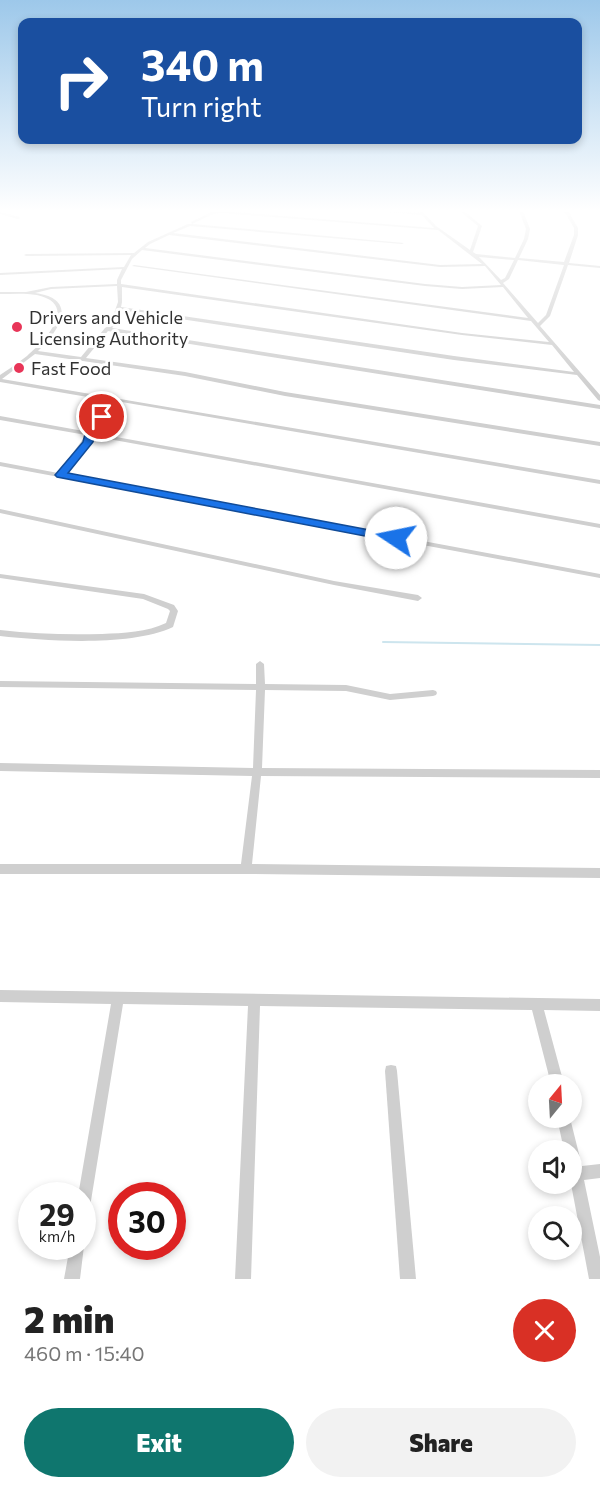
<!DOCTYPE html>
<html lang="en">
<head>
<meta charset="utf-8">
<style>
  body { margin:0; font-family:Commissioner,sans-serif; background:#f2f2f2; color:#222; height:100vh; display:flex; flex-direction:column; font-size:22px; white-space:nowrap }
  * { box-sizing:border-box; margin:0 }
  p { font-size:20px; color:#767676 }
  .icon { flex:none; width:33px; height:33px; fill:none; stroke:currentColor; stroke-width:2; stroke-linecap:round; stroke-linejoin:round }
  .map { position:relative; height:1279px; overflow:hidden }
  .sheet { display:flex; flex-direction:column; background:#fff; flex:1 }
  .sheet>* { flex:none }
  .banner { position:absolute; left:18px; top:18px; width:564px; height:126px; border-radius:12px; box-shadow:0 3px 9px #0003; background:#1a4fa0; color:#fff; overflow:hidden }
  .needle { width:39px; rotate:18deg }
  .controls { position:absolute; left:528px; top:1074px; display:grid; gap:12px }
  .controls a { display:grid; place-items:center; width:54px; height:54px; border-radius:50%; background:#fff; box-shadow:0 3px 9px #0003; font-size:30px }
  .speed { position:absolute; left:18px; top:1182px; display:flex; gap:12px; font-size:30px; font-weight:700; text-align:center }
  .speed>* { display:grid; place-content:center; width:78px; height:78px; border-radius:50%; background:#fff; box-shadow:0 3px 9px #0003; line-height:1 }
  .speed small { font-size:15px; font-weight:400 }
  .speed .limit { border:9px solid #d22; background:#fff; color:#111 }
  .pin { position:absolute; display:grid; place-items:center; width:51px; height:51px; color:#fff; margin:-26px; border:3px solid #fff; border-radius:50%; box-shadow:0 2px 6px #0007 }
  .me { position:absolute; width:66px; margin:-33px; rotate:281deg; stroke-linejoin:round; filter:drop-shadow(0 0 4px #0008) }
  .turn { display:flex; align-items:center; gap:21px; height:126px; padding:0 24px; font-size:27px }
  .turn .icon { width:78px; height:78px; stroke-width:2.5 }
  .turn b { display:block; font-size:42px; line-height:51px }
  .round { display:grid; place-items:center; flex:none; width:63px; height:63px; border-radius:32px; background:#f2f2f2 }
  .overview { display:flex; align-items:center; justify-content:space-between; height:102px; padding:0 24px }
  h1 { font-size:36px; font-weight:800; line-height:45px }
  .action { display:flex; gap:12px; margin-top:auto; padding:12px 24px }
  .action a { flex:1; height:69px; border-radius:36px; background:#0f766e; color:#fff; font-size:24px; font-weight:800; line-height:69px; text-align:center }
  .action a+a { background:#f2f2f2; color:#222 }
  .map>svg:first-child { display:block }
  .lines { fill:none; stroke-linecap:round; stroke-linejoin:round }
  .stream { stroke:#cde5ee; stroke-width:2 }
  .street { fill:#cfcfcf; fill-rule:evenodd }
  .route { fill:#1a73e8; stroke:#114b97; stroke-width:1.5 }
  .poi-dot { fill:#e83558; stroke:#fff; stroke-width:2 }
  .labels { text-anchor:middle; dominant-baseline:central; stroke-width:6; stroke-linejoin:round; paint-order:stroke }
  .far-poi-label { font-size:18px; fill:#323232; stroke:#fff; text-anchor:start }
</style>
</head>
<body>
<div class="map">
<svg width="600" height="1279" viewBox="0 0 600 1279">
  <rect width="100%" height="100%" fill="#fff"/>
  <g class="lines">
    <path class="stream" d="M 383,642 L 600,645"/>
    <g class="street">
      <path d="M 221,211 L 434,228 L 422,215 L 377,211 L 420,213 L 418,211 L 422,211 L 436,226 L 470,250 L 478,226 L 460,211 L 464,211 L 482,226 L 473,252 L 476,254 L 515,258 L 524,239 L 526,229 L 519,211 L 523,211 L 530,229 L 528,239 L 519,258 L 564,262 L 574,235 L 574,228 L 564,211 L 568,211 L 578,228 L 578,235 L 569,263 L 600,266 L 600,268 L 568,265 L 550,316 L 540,326 L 600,395 L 600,401 L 598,400 L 577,375 L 454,360 L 120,310 L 114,326 L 112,328 L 600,405 L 600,409 L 108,331 L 86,358 L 185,372 L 285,392 L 600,442 L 600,446 L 285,396 L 185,376 L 35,354 L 2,379 L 600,480 L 600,484 L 116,401 L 94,433 L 600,524 L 600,528 L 92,436 L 64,474 L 600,574 L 600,578 L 0,466 L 0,462 L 58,473 L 86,435 L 0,420 L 0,416 L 89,432 L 111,401 L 0,382 L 0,375 C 9,369 18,363 27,356 C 43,342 81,305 37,295 C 25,293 12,294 0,294 L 0,292 L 26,292 L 51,287 L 117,284 L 117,280 L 122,269 L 0,275 L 0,273 L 124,267 L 131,255 L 26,256 L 24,255 L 26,254 L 134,253 L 148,242 L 188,224 L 192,224 L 191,222 L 211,212 ZM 222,213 L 438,230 L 482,264 L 440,265 L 173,233 L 190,226 L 402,244 L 404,243 L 192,224 L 213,214 ZM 169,235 L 440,267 L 485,266 L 501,285 L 462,287 L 425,284 L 145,248 L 150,244 ZM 142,250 L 425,286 L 462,289 L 503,287 L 528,318 L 134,265 L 132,266 L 531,321 L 549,342 L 462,333 L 121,284 L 121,280 L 132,259 ZM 479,257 L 514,260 L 505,278 L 501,280 ZM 518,260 L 564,265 L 546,315 L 538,323 L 503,283 L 509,279 ZM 117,286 L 118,302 L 110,325 L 105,328 L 81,357 L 38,351 C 59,331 80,299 35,293 L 51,289 ZM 122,287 L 462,335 L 552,345 L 574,372 L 454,356 L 121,307 L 122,302 Z"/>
      <path d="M 0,212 L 19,217 L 20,218 L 18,219 L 0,214 Z"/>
      <path d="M 0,509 L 334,581 L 418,595 L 422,598 L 418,601 L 334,585 L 0,513 Z"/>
      <path d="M 0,574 L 144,594 L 174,605 L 178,611 L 173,627 C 130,647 47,641 0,636 L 0,630 C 34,634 68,635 102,634 C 124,633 147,632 166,623 L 170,611 L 168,609 L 143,599 L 0,578 Z"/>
      <path d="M 260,661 L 264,664 L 265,684 L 346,685 L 390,694 L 433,690 L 436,691 L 437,693 L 436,695 L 433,696 L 390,700 L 346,691 L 265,690 L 262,768 L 600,770 L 600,778 L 261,776 L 252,864 L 600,868 L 600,878 L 246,874 L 0,874 L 0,864 L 241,864 L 252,776 L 0,771 L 0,763 L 253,768 L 256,690 L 0,687 L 0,681 L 256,684 L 256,664 Z"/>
      <path d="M 0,990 L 600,999 L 600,1011 L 544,1010 L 564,1084 L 551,1084 L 532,1010 L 260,1006 L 251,1279 L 235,1279 L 248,1006 L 123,1004 L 89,1213 L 87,1218 L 82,1220 L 82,1196 L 78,1196 L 111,1004 L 0,1002 Z"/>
      <path d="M 391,1065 L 396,1066 L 397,1071 L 416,1279 L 400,1279 L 385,1071 L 386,1066 Z"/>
      <path d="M 557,1118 L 570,1118 L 582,1166 L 600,1164 L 600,1178 L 584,1180 L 600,1257 L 600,1279 L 589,1279 L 571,1184 L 572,1150 L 564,1150 Z"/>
      <path d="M 82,1241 L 84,1246 L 80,1279 L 64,1279 L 70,1246 L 82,1246 Z"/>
    </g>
  </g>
  <linearGradient id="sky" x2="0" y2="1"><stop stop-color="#9dc8ea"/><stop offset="0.54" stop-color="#fff"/><stop offset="1" stop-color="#fff" stop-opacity="0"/></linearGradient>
  <rect width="600" height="390" fill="url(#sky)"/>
  <path class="route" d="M 98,415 L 107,417 L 95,434 L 93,442 L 68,473 L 396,535 L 402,538 L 396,542 L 57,477 L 55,475 L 83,442 L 85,434 Z"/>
  <g class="poi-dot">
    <circle cx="17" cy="327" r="6"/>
    <circle cx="19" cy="368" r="6"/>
  </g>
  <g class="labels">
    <g class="far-poi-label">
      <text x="29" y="317">Drivers and Vehicle<tspan x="29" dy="21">Licensing Authority</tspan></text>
      <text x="31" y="368">Fast Food</text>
    </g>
  </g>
</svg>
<div class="controls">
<a><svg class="needle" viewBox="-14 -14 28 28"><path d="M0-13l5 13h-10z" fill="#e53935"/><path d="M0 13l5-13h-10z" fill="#767676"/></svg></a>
<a><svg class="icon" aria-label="sound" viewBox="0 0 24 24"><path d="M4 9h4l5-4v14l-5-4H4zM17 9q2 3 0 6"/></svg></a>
<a><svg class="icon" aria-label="search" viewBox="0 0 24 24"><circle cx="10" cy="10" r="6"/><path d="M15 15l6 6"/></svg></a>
</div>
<div class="speed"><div>29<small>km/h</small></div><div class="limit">30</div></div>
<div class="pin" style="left:102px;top:417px;background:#d93025"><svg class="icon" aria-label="arrive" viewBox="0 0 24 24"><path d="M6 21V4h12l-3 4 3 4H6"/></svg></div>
<svg class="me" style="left:396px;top:538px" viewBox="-20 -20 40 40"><circle r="19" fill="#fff"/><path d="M0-13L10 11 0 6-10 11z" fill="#1a73e8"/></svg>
<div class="banner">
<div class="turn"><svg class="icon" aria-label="right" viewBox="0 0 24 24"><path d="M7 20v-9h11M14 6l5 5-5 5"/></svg><div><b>340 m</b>Turn right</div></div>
</div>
</div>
<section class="sheet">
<div class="overview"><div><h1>2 min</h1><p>460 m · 15:40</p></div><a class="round" style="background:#d93025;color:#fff"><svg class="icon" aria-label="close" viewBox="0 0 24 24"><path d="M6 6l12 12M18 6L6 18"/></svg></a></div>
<div class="action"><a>Exit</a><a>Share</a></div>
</section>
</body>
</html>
